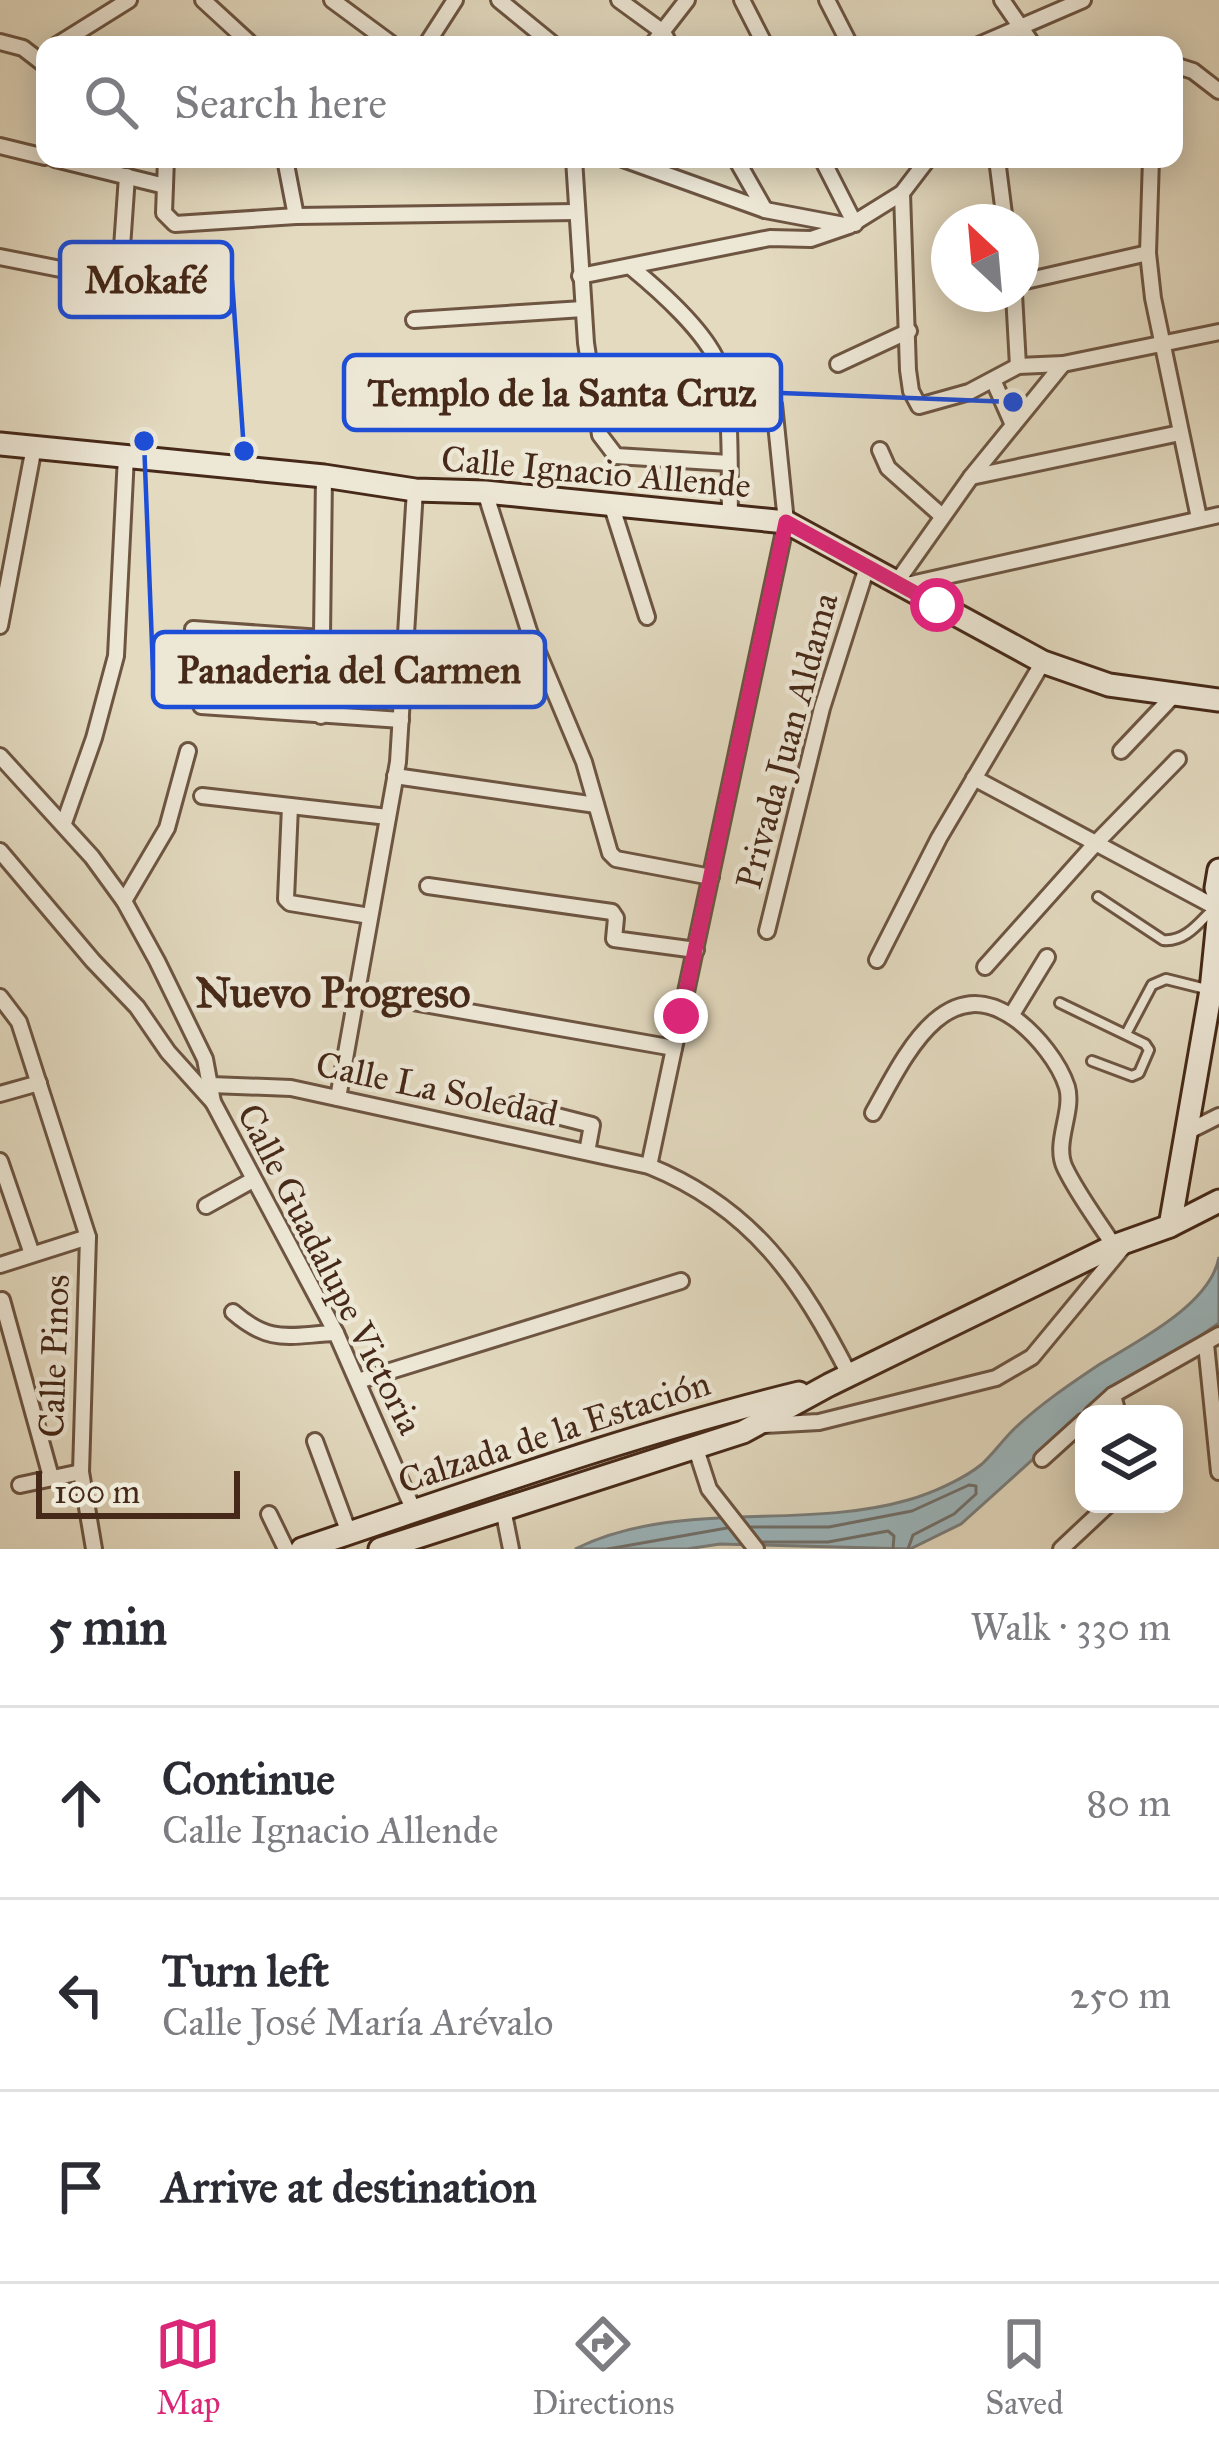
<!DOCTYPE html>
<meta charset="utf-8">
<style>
:root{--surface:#fff;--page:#f7f7f7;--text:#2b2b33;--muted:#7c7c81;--line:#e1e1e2;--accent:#db2777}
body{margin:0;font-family:"IM FELL Great Primer",serif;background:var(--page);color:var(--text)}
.controls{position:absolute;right:36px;bottom:36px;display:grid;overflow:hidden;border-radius:24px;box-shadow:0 6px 30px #0003}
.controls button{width:108px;height:108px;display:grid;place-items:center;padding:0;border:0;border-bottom:3px solid var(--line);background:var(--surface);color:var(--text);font:60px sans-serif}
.compass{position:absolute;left:931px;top:204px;width:108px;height:108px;border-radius:50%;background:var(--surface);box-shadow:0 6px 30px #0003;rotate:334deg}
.scale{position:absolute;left:36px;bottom:30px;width:204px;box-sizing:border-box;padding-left:12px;border:6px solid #462918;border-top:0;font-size:33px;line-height:42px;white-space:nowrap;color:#462918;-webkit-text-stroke:9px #ede7d6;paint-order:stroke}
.stop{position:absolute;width:36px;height:36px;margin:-27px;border:9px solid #db2777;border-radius:50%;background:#fff}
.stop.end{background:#db2777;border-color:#fff;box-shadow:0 3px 12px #0008}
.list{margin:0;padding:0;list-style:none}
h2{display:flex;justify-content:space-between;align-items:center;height:156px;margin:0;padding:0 48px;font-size:51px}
h2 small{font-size:39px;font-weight:400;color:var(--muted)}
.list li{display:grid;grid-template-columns:78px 1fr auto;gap:36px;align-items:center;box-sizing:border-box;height:192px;padding:0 48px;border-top:3px solid var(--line)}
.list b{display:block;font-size:45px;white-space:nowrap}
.list p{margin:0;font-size:39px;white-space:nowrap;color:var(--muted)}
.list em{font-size:39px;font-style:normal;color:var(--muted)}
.icon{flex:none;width:66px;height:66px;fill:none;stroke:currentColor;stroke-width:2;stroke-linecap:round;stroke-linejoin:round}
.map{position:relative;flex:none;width:1219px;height:1549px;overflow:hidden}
.search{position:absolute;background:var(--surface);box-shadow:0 6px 30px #0003;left:36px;right:36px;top:36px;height:132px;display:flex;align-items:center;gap:30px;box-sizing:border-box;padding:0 42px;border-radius:24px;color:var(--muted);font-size:45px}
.sheet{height:732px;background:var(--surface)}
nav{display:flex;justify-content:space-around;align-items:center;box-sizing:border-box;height:168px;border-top:3px solid var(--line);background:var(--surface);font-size:33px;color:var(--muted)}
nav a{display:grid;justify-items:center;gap:6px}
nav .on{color:var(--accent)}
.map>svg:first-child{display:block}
</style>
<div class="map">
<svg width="1219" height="1549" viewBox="0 0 1219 1549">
<rect width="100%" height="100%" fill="#e3dac0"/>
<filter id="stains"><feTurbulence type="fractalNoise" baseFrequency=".00167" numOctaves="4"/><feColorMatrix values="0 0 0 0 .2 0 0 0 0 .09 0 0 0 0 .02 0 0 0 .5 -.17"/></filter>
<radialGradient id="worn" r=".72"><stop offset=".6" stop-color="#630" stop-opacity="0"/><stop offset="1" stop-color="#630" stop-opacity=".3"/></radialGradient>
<path fill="#9cb7be" stroke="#7a7e7c" stroke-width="3" d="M1219 1257V1323L1176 1353 1111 1389 961 1524 910 1549 720 1544 687 1549H575C678 1498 801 1531 908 1500 930 1494 964 1479 982 1464 993 1454 1002 1441 1013 1430 1039 1405 1070 1384 1100 1364 1138 1341 1211 1304 1219 1257Z"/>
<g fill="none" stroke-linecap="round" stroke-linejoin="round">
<g stroke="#71706b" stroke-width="3">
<path d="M751 1527H829L912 1511 969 1485 976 1486V1494L954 1514 913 1535 908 1549"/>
<path d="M763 1542H828L888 1531 894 1536 893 1549"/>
<path d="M608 1549 727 1528"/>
</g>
<defs>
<g id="lane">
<path d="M1098 897 1163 940C1185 942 1198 924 1213 909"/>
<path d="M1060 1003 1145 1044 1149 1050 1139 1073 1132 1076 1092 1061"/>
<path d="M1126 1034 1152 985 1166 979 1206 989"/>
</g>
<g id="street">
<path d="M203 0 252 45"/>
<path d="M332 0 393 45"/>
<path d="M499 0 554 45"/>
<path d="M619 0 663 32 670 45"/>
<path d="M742 0 765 45"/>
<path d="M827 0 850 45"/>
<path d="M1002 0 1033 45"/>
<path d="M0 42 23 48 45 65"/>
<path d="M57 45 129 0"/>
<path d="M426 45 455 0"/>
<path d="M652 45 687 0"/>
<path d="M979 45 1083 0"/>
<path d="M1174 65 1193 71 1219 91"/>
<path d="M0 146 45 157"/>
<path d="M55 159 165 186"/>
<path d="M166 159 164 213 175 224 296 216 576 212"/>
<path d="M285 159 296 216"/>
<path d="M574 159 586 343 600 435 616 456 729 463"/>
<path d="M623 159 765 210 844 225"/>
<path d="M736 159 765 210"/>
<path d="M822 159 855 224"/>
<path d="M997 159 1005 222"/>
<path d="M1151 159 1148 253 1153 298 1199 518"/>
<path d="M902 193 908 370 911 391 919 406 969 392 1018 366 1063 364 1219 332"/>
<path d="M0 257 106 278 120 276 127 176"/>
<path d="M632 268C660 291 707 333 719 366 733 403 729 477 730 517"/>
<path d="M580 276 770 238 811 239 849 226 902 193 928 159"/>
<path d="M1021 282 1148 253"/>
<path d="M1014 294 1018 366"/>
<path d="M414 320 583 309"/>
<path d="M838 364 909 331"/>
<path d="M994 382 1013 425"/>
<path d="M428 397 597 400"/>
<path d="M880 450 888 468 942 516"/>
<path d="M971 477 1180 433"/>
<path d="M485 492 529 631 584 762 610 853 616 859 711 877"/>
<path d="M612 507 647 617"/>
<path d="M896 583 971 477 1063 364"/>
<path d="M902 586 1219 515"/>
<path d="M0 626 34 447"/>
<path d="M193 629 322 638"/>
<path d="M495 667 537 653"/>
<path d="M201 706 401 720"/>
<path d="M321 716 324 476"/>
<path d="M1121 751 1175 694"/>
<path d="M0 756 92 857 124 901 157 961 205 1059 213 1102 336 1333 414 1511"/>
<path d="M395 776 596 805"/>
<path d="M974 778 1219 909"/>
<path d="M202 796 388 817"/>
<path d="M290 806 286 899 290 903 370 916"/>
<path d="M64 823 94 738 116 656 126 456"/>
<path d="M0 851 93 961 137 1007 168 1052 213 1102"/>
<path d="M428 886 612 912 616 918 614 939 696 950"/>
<path d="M124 901 167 828 188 751"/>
<path d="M767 931 822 708 867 567"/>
<path d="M877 960 939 838 1043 662"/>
<path d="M985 967 1095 844 1178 759"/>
<path d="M356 992 674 1048"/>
<path d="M0 997 19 1022 88 1237 81 1472 94 1549"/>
<path d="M1011 1016 1047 957"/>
<path d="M211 1085 291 1088 649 1166C753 1208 801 1280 850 1376"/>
<path d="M0 1094 39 1083"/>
<path d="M338 1098 398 762 415 490"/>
<path d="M514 1105 592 1125 587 1152"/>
<path d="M873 1113C902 1062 944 965 1018 1021 1037 1036 1059 1062 1067 1087 1074 1112 1053 1143 1065 1168 1078 1195 1098 1221 1114 1246"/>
<path d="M1183 1134 1219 1116"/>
<path d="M0 1161 32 1254"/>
<path d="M649 1166 786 522 774 404"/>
<path d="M206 1206 253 1180"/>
<path d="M0 1265 88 1237"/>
<path d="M2 1300 51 1477"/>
<path d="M233 1312C271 1345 289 1335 336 1333"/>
<path d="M1206 1344 1219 1472"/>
<path d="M358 1381 681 1281"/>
<path d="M1113 1395 1118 1414"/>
<path d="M1092 1414 1113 1395 1219 1335"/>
<path d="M765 1425 819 1422 996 1378 1032 1357 1123 1247"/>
<path d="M315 1441 349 1533"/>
<path d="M696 1449 709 1489 756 1549"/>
<path d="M1042 1459 1084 1421"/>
<path d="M20 1485 81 1472"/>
<path d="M503 1509 511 1549"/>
<path d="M269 1514 286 1549"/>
<path d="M1061 1549 1109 1504"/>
</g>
<g id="secondary">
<path d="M0 444 324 476 415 490 485 492 786 522 1043 662 1109 685 1219 700"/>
<path d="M1219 870 1216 888 1219 897"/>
<path d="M1170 1226 1211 990 1219 910"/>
<path d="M302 1549C466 1494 631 1434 799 1393"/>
<path d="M380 1549 743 1432 829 1385 1114 1246 1170 1226 1219 1201"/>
</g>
</defs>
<use href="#lane" stroke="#6d5542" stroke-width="14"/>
<use href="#street" stroke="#6d5542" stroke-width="20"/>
<use href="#secondary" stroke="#462918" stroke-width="27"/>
<use href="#lane" stroke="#ede7d6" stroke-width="8"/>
<use href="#street" stroke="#ede7d6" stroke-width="14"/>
<use href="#secondary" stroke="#ede7d6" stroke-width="21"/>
</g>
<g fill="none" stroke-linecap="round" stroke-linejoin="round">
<path stroke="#db2777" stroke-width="15" d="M681 1016 786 522 937 605"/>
</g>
<g text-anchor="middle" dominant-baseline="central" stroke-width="9" stroke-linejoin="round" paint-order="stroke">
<g font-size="36" fill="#462918" stroke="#ede7d6">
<text transform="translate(596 472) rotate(5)">Calle Ignacio Allende</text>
<text transform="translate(787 741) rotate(-75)">Privada Juan Aldama</text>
<text transform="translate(437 1089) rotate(12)">Calle La Soledad</text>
<text transform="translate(330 1269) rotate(63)">Calle Guadalupe Victoria</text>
<text transform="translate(54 1356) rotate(-88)">Calle Pinos</text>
<text transform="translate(554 1432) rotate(-18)">Calzada de la Estación</text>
</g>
<g font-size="42" font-weight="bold" fill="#462918" stroke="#ede7d6">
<text x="333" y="993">Nuevo Progreso</text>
</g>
</g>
<path fill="none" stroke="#1d4ed8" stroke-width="4.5" d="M244 451L232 280M1013 402L781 393M144 441L153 670"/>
<g fill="#1d4ed8" stroke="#ede7d6" stroke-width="4.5">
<circle cx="244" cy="451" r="12"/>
<circle cx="1013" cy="402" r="12"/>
<circle cx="144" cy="441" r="12"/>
</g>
<g fill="#ede7d6" stroke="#1d4ed8" stroke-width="4.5">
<rect x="60" y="242" width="172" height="75" rx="12"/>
<rect x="344" y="355" width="437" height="75" rx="12"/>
<rect x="153" y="632" width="392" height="75" rx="12"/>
</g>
<g font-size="39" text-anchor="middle" font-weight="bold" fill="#462918">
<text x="146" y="293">Mokafé</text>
<text x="562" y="406">Templo de la Santa Cruz</text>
<text x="349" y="683">Panaderia del Carmen</text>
</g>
<rect width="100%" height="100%" filter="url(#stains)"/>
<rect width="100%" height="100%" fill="url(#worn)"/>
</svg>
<div class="controls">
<button><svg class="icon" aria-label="layers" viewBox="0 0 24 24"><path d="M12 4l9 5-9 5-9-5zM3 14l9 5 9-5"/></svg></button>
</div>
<svg class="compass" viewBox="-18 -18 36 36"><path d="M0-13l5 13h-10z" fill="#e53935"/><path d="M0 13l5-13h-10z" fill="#7c7c81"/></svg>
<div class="scale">100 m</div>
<div class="stop" style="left:937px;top:605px"></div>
<div class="stop end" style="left:681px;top:1016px"></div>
<div class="search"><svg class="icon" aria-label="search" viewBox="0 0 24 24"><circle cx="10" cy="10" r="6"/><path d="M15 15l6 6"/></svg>Search here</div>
</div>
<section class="sheet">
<h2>5 min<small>Walk · 330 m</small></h2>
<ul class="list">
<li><svg class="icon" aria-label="ahead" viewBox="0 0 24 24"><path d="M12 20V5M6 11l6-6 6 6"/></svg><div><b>Continue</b><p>Calle Ignacio Allende</p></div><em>80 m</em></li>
<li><svg class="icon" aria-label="left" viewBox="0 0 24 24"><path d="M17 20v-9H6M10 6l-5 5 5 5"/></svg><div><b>Turn left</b><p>Calle José María Arévalo</p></div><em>250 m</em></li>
<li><svg class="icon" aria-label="arrive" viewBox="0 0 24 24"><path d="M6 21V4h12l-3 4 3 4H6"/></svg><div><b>Arrive at destination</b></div></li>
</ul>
</section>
<nav>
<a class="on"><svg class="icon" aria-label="map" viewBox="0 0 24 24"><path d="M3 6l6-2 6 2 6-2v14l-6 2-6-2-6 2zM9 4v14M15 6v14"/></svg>Map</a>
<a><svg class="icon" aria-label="directions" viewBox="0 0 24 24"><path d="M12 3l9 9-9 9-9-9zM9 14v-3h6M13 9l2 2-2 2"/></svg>Directions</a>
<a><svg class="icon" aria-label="saved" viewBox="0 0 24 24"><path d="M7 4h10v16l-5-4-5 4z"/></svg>Saved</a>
</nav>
